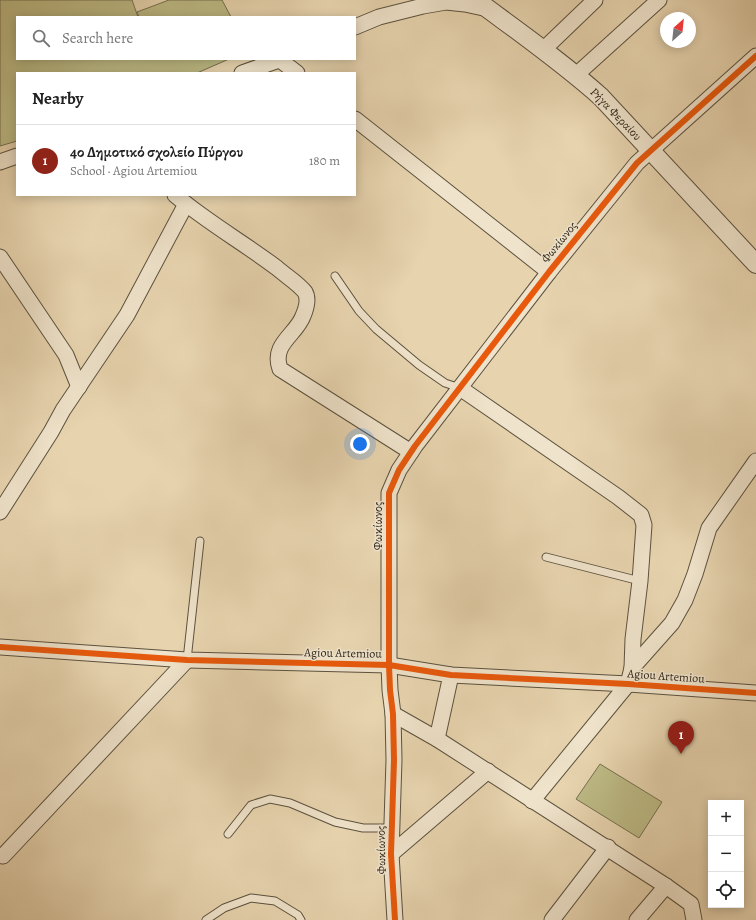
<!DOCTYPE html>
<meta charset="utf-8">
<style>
:root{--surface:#fff;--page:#f2f2f2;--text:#222;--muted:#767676;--line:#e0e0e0;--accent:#8f2418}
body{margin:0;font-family:Alegreya,serif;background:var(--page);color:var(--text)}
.controls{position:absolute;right:12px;bottom:12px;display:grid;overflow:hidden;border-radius:0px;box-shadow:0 2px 10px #0003}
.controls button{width:36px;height:36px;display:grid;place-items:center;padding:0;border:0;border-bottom:1px solid var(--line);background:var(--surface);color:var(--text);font:20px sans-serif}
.compass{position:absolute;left:660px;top:12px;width:36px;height:36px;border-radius:50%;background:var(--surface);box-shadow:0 2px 10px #0003;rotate:27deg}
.you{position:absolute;left:360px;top:444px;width:14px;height:14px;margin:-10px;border:3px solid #fff;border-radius:50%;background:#1a73e8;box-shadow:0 0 0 6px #1a73e833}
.badge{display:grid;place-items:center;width:26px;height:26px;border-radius:50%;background:var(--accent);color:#fff;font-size:13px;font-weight:700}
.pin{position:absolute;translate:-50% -33px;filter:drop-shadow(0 1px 2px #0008)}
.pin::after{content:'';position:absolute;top:21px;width:14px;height:12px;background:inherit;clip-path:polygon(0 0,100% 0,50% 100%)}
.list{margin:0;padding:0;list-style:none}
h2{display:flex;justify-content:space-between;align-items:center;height:52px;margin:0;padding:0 16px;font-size:17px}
h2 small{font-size:13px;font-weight:400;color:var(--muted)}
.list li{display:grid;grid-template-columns:26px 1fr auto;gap:12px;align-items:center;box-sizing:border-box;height:72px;padding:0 16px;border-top:1px solid var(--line)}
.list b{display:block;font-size:15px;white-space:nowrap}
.list p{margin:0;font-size:13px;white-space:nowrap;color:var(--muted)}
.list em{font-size:13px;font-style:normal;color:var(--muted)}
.icon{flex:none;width:22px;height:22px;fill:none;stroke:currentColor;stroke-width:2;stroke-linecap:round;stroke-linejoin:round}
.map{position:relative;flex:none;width:756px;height:920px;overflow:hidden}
.search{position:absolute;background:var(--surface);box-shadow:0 2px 10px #0003;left:16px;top:16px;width:340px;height:44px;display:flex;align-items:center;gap:10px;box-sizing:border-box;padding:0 14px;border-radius:0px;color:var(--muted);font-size:15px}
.panel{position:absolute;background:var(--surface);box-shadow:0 2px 10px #0003;left:16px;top:72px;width:340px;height:124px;border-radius:0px}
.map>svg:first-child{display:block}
</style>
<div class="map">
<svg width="756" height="920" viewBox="0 0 756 920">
<rect width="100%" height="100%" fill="#e7d4af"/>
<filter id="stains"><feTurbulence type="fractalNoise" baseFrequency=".005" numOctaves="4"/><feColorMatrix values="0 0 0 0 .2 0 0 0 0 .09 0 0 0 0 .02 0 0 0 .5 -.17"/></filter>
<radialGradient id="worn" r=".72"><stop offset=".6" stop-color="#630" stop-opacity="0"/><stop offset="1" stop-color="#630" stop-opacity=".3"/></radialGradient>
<g fill="#bdbb86" stroke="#767050">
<path d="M0 0H132L138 17H17V59H229L197 73H17V141L0 146Z"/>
<path d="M169 0H222L231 17H139L137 12Z"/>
<path d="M600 764 662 802 639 838 576 799Z"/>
</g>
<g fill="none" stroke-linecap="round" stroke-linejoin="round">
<defs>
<g id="service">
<path d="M335 276 359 311 376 329 419 365 445 383 460 388"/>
<path d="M546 557 640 581"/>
<path d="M187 660 200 541"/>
<path d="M228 834 251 805 270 799 290 803 335 822 363 828H391"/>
<path d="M206 920 224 908 251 898 275 901 298 915 301 920"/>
</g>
<g id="minor">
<path d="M355 27 379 17 423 6 446 2 465 4 488 9"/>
<path d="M544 49 595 0"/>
<path d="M280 60 297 73"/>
<path d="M242 73 282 59"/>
<path d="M576 75 659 0"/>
<path d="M355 119 549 272"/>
<path d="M0 162 17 156"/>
<path d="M175 195C207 222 244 243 277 268 286 276 298 283 305 292 309 299 306 309 303 316 296 335 271 344 280 369L411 452"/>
<path d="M0 257 66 355 79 387"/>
<path d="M460 388 618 497 641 515 644 525 640 581 633 639 632 668"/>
<path d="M0 512 51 432 63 410 127 315 186 204"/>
<path d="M0 647 187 660 389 665 451 675 628 684 756 693"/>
<path d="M393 714 437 739 666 886 691 904 694 920"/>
<path d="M437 739 451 675"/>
<path d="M532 801 628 684 632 668 672 623 685 600 695 574 709 528 756 461"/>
<path d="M391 854 488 771"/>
<path d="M3 856 187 660"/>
<path d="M395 920 391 854 394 760 393 714 390 690 389 665V493L399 470 415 446 549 272 637 163 756 56"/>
<path d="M552 920 608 847"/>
<path d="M637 920 666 886"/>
</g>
<path id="tertiary" d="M476 0C519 32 562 62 601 97L756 264"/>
</defs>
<use href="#service" stroke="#5c513e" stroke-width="9"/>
<use href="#minor" stroke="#5c513e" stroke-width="17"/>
<use href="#tertiary" stroke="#5c513e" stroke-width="20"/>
<use href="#service" stroke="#efe3cb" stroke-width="7"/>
<use href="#minor" stroke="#efe3cb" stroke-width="15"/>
<use href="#tertiary" stroke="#efe3cb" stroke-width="18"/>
<defs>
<g id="cycleway">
<path d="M0 647 187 660 389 665 451 675 628 684 756 693"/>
<path d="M395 920 391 854 394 760 393 714 390 690 389 665V493L399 470 415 446 549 272 637 163 756 56"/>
</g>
</defs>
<use href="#cycleway" stroke="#efe3cb" stroke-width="8"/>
<use href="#cycleway" stroke="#e8590c" stroke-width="6"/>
</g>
<g text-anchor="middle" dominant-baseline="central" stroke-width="3" stroke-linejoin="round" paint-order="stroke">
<g font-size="12" fill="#2e2519" stroke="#efe3cb">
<text transform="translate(616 114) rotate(46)">Ρήγα Φεραίου</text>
<text transform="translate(559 242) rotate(-51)">Φωκίωνος</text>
<text transform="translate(378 526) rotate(-90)">Φωκίωνος</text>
<text transform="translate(343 653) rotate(1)">Agiou Artemiou</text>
<text transform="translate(666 676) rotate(4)">Agiou Artemiou</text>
<text transform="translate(381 850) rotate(-91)">Φωκίωνος</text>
</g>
</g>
<rect width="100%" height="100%" filter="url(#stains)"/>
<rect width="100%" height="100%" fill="url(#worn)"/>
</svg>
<div class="controls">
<button>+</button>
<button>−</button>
<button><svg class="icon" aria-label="locate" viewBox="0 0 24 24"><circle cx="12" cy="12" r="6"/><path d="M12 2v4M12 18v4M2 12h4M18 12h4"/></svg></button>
</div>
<svg class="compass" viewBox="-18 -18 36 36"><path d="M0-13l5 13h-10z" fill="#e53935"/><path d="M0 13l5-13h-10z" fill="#767676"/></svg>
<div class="you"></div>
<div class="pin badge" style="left:681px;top:754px">1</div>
<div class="search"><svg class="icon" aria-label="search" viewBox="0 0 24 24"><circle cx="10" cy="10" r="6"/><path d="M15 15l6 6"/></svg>Search here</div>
<section class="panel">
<h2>Nearby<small></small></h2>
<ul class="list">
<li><span class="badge">1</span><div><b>4ο Δημοτικό σχολείο Πύργου</b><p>School · Agiou Artemiou</p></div><em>180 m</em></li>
</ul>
</section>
</div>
